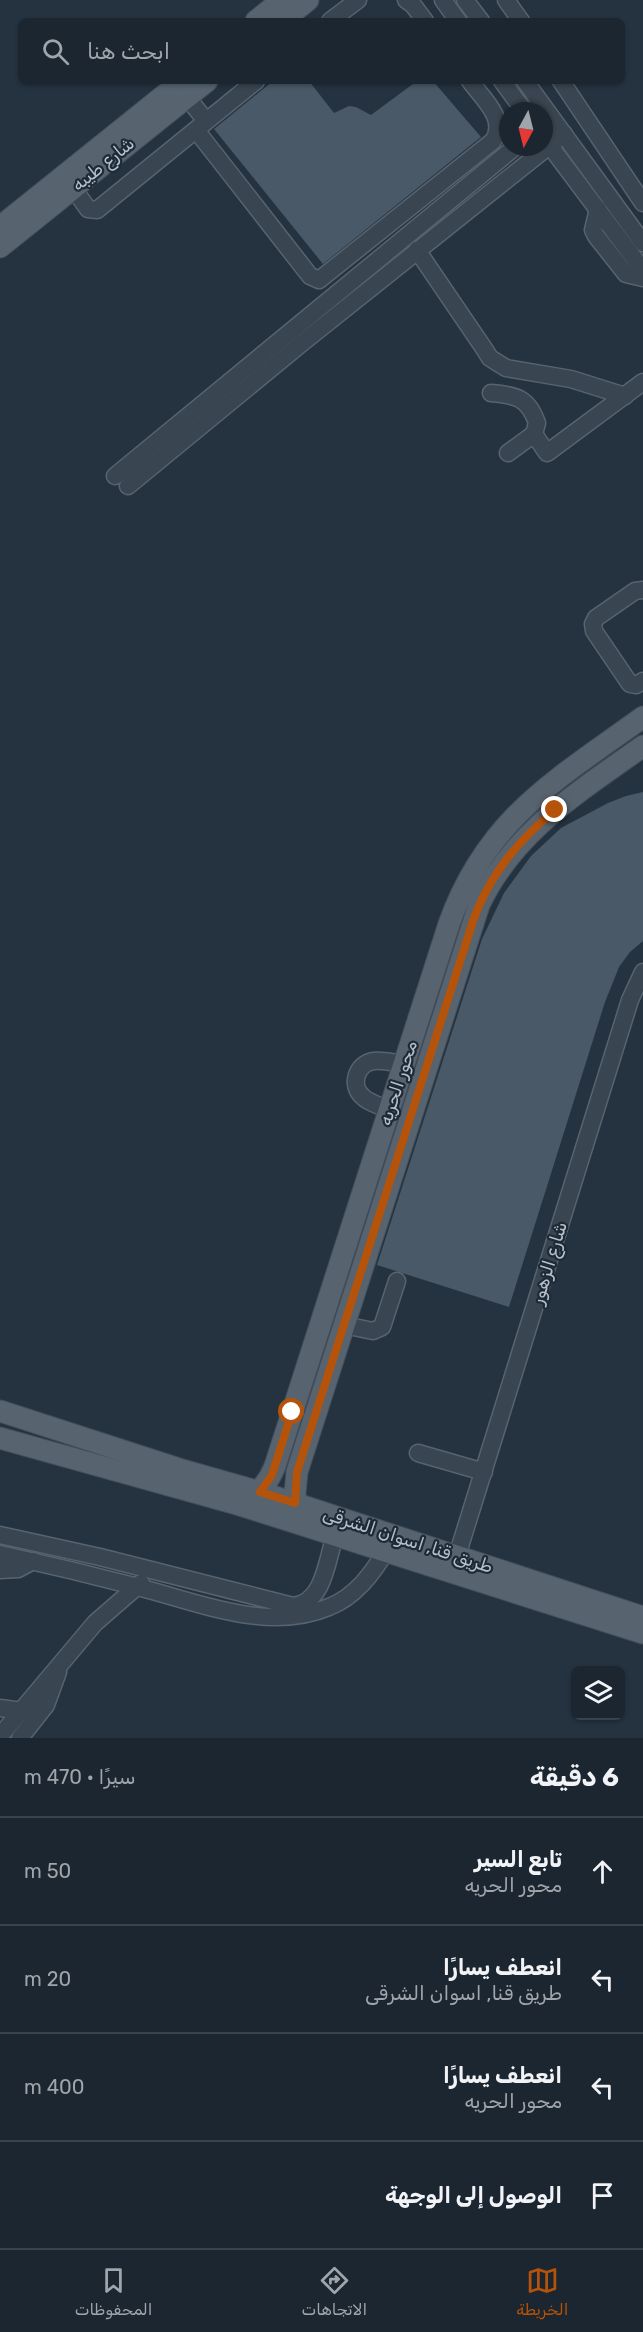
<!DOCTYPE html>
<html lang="ar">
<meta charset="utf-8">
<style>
:root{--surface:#1c2631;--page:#29323d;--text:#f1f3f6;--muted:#a0a5ab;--line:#3a434d;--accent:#b45309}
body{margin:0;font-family:Rubik,"Noto Naskh Arabic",sans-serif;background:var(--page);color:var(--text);direction:rtl}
.controls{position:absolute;right:18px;bottom:18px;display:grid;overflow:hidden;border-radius:9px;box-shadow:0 2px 4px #0004}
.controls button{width:54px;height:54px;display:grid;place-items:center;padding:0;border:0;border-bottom:2px solid var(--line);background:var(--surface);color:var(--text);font:30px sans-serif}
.compass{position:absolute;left:499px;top:102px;width:54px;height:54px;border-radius:50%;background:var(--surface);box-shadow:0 2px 4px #0004;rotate:187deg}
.stop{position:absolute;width:18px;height:18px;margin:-14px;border:4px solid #b45309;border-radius:50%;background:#fff}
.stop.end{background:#b45309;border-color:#fff;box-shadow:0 2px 6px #0008}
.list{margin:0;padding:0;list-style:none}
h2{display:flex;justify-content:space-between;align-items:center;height:78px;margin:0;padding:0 24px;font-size:26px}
h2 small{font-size:20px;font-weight:400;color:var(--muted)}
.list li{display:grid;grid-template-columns:39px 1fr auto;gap:18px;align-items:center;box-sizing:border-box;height:108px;padding:0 24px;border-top:2px solid var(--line)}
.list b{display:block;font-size:22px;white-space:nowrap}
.list p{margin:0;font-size:20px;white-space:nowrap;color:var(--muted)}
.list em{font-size:20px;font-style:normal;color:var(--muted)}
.icon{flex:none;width:33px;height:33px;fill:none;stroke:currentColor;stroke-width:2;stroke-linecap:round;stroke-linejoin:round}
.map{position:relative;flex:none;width:643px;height:1738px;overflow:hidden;direction:ltr}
.search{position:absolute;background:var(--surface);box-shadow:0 2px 4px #0004;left:18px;right:18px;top:18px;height:66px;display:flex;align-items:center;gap:15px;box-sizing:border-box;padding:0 21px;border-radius:9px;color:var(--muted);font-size:22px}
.sheet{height:510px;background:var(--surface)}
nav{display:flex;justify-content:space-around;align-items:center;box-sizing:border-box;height:84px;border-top:2px solid var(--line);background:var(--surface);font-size:16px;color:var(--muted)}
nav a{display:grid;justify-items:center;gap:3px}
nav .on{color:var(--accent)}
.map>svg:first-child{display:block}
</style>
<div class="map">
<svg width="643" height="1738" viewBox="0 0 643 1738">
<rect width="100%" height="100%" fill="#253341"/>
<g fill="#495967">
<path d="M273 81H309L334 113 349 106 356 107 371 115 417 81H433L481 137 323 264 214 129Z"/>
<path d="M643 792V941L630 952 619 967 605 1002 509 1307 377 1265 482 939 504 893 531 856 561 828 608 803 626 796Z"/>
</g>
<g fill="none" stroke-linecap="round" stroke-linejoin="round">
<defs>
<g id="minor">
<path d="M406 0 413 5 425 21"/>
<path d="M443 0 458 21"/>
<path d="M465 0 481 21"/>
<path d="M506 0 521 21"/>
<path d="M330 21 358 0"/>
<path d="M502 81 524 111"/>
<path d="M525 81 643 243"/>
<path d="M561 81 643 203"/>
<path d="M187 97 206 121"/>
<path d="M196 130 310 276 319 280 493 141C508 119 482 98 470 81"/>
<path d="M544 138 643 270"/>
<path d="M73 188 88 209 97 210 256 81"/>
<path d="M598 209 593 230 596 236 626 274 643 278"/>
<path d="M417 250 485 350 490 358 506 368 571 379 625 396"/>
<path d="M491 393C515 395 528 397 537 423L534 434 508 453"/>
<path d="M534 434 547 453 643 382"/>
<path d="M115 476 515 147"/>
<path d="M128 486 302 343 564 134"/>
<path d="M643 590 635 591 596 618 593 624 594 631 630 684 636 685 643 681"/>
<path d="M389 1110C381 1106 369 1103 363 1097 349 1085 357 1063 374 1061 384 1060 394 1063 403 1064"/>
<path d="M344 1325 373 1331 382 1327 397 1281"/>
<path d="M418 1453 484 1472"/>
<path d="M0 1535 100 1557 293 1606C324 1603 327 1560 335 1535"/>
<path d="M0 1554C46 1564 92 1575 138 1587 197 1602 268 1633 329 1607 355 1597 372 1574 386 1551"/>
<path d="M457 1556 630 1000 643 972"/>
<path d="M0 1570 18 1569 33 1561"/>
<path d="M0 1708 22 1711"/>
<path d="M0 1736 95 1623 141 1583"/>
<path d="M20 1738 46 1705 58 1672"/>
</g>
<g id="major">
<path d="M256 21 282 0"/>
<path d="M282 21 308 0"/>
<path d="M0 227 182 81"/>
<path d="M0 247 207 81"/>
<path d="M0 1411 179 1469 260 1492 643 1617"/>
<path d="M0 1438 240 1505 643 1633"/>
<path d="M240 1505C257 1496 268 1484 275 1466L449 924C487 818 556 780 643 717"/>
<path d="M298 1523 295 1493 297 1472 479 905C513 832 580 791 643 746"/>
</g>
</defs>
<use href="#minor" stroke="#57636e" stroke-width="19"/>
<use href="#major" stroke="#434e5a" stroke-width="23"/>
<use href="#minor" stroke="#394550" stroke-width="16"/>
<use href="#major" stroke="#576470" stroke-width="21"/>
</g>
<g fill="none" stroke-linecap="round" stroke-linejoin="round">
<path stroke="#b45309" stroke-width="8" d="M292 1412 272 1475 260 1492 295 1503 297 1472 474 918C491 873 518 841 555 810"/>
</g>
<g text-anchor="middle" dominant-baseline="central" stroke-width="4.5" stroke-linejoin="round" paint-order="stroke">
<g font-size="18" fill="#b6c0cb" stroke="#1e2a36">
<text transform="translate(103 164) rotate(-39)">شارع طيبه</text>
<text transform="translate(398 1083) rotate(-72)">محور الحريه</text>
<text transform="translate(549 1263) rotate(-73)">شارع الزهور</text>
<text transform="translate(408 1540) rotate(18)">طريق قنا, اسوان الشرقى</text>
</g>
</g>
</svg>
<div class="controls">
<button><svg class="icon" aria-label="layers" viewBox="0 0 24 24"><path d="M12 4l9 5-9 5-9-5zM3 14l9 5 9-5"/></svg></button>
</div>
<svg class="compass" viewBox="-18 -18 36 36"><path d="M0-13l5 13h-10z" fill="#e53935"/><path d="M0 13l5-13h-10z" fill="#a0a5ab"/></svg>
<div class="stop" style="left:292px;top:1412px"></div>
<div class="stop end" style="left:555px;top:810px"></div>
<div class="search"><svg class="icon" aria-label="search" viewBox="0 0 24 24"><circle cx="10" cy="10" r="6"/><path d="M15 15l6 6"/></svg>ابحث هنا</div>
</div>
<section class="sheet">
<h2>6 دقيقة<small>سيرًا · 470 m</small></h2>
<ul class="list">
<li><svg class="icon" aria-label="ahead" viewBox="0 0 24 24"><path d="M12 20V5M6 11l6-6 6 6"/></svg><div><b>تابع السير</b><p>محور الحريه</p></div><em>50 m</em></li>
<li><svg class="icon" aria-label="left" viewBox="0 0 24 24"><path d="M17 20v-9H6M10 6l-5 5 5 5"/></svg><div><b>انعطف يسارًا</b><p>طريق قنا, اسوان الشرقى</p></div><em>20 m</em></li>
<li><svg class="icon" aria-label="left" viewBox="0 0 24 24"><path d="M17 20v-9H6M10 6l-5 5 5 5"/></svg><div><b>انعطف يسارًا</b><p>محور الحريه</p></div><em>400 m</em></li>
<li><svg class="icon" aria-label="arrive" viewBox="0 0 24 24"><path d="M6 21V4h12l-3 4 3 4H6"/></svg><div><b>الوصول إلى الوجهة</b></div></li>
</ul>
</section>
<nav>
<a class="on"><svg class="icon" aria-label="map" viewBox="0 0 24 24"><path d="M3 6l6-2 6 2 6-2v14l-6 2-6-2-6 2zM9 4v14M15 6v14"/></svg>الخريطة</a>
<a><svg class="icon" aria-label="directions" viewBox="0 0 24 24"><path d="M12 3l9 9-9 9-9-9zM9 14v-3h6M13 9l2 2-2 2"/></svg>الاتجاهات</a>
<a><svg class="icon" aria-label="saved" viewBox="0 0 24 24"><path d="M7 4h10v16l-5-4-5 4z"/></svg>المحفوظات</a>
</nav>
